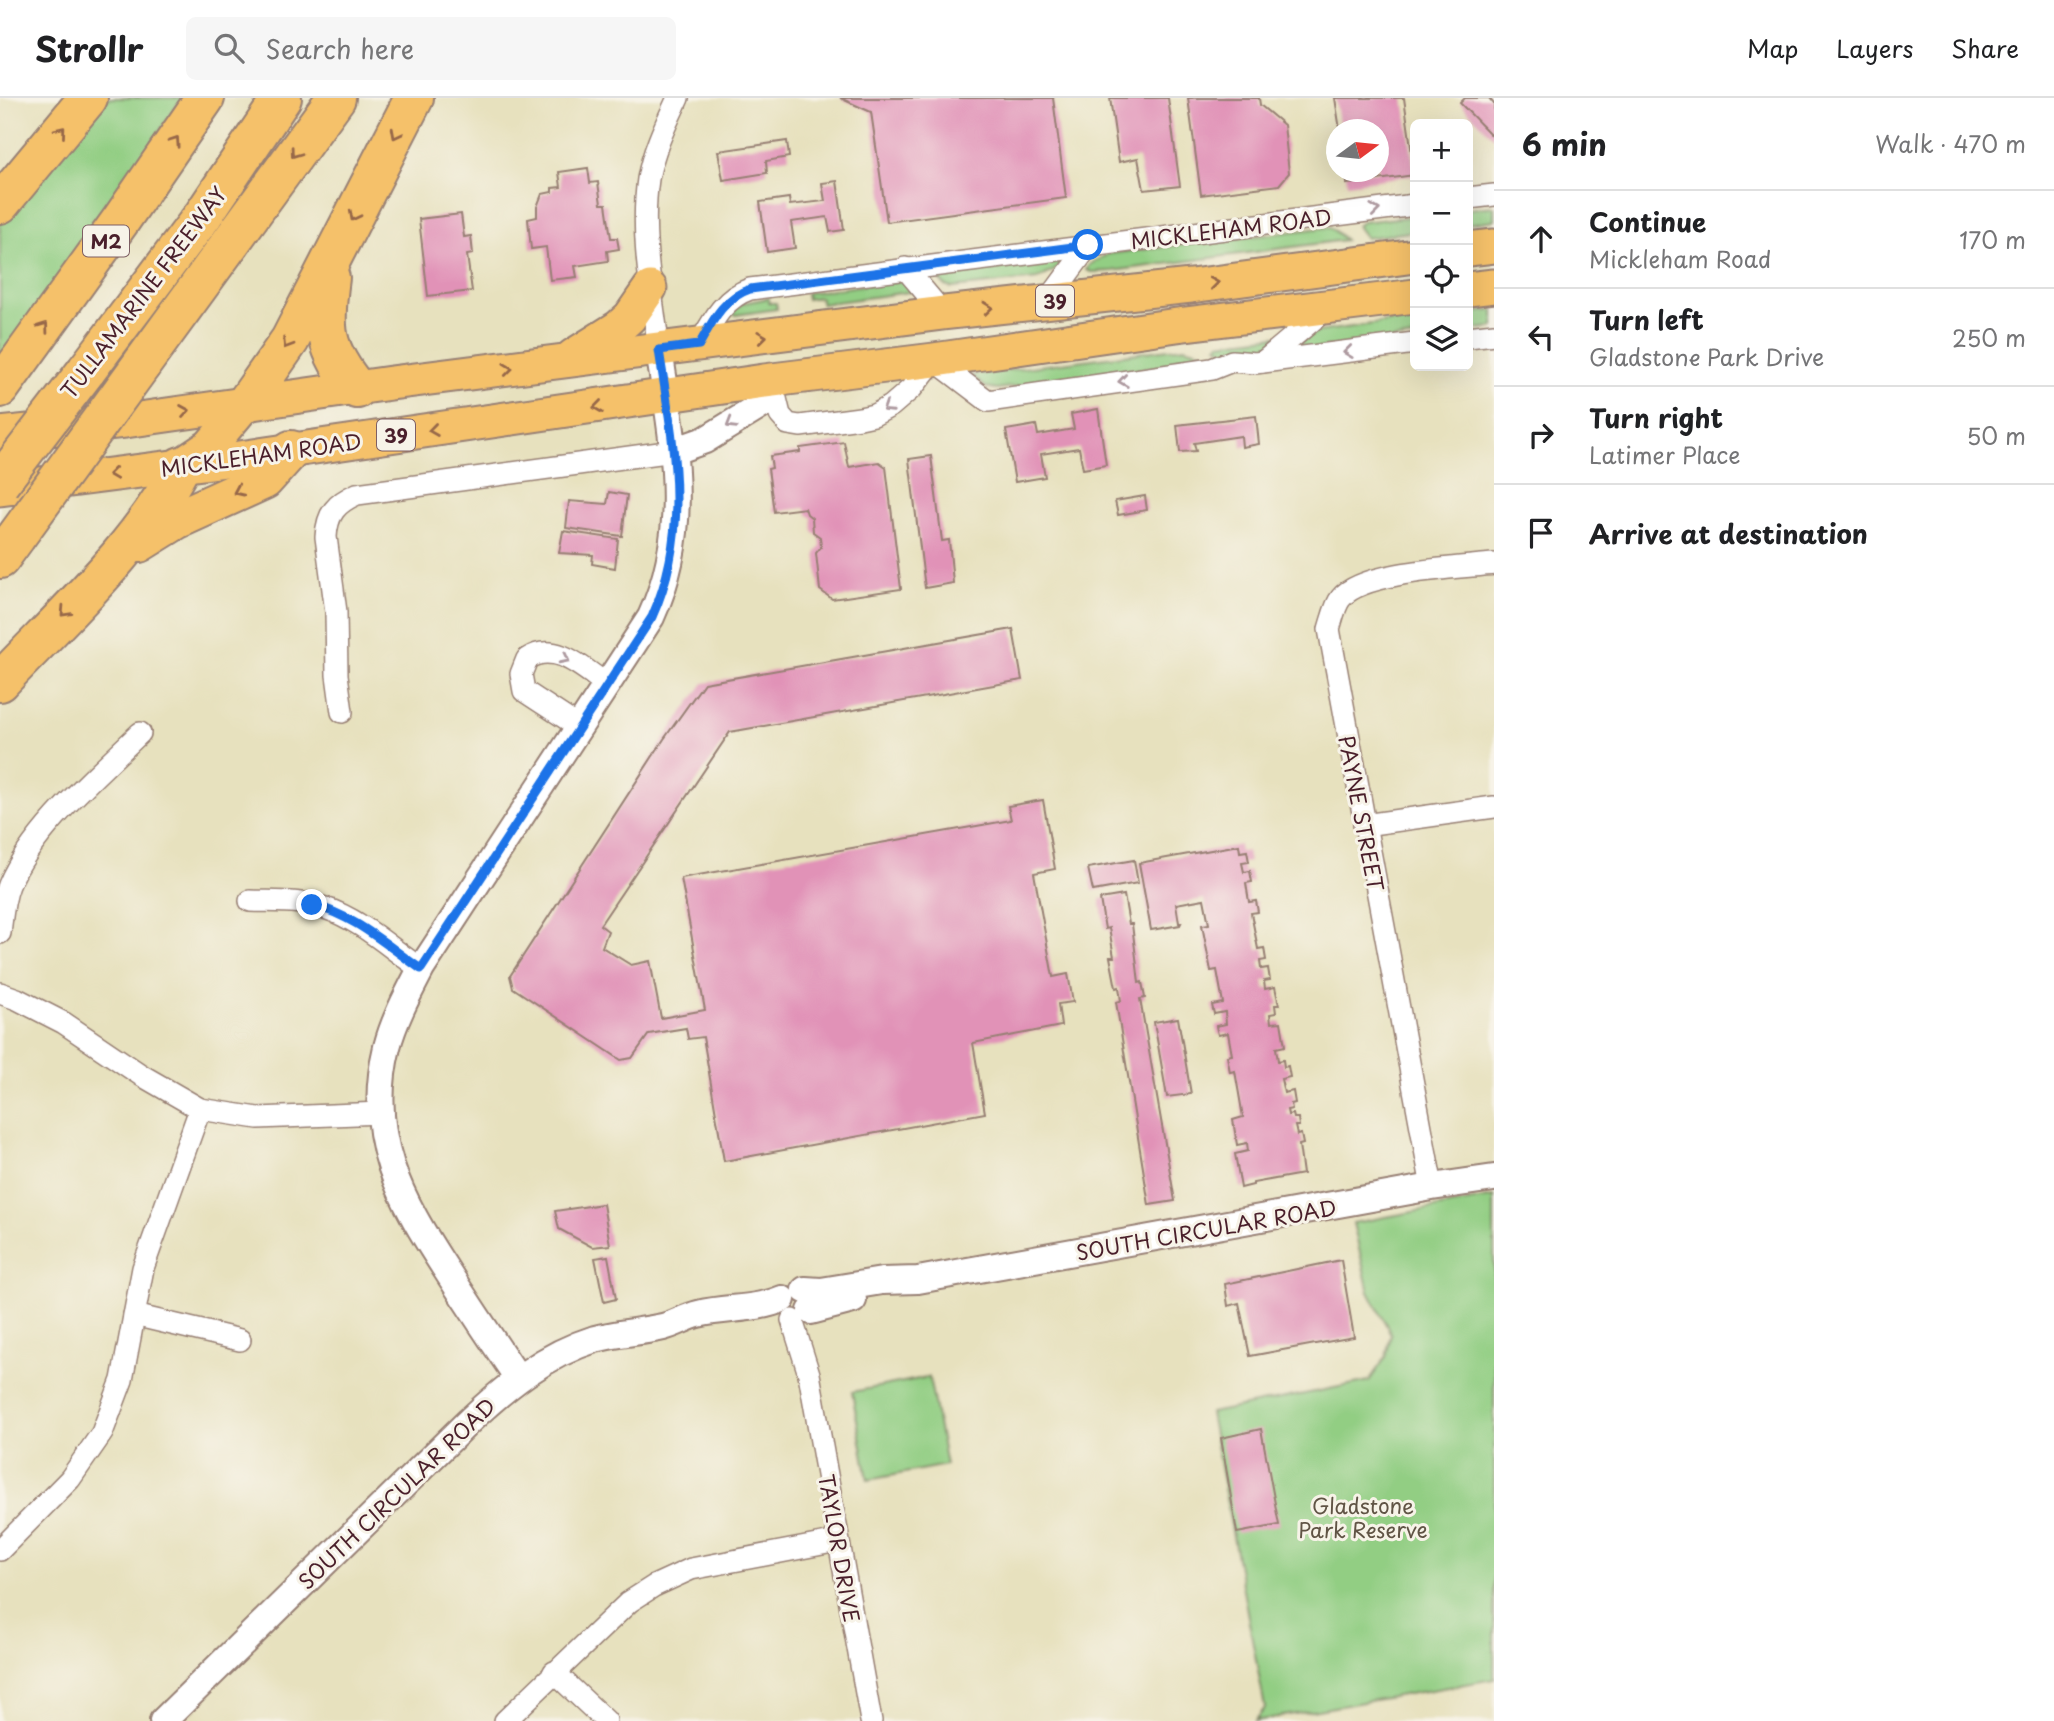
<!DOCTYPE html>
<meta charset="utf-8">
<style>
:root{--surface:#fff;--page:#f6f6f6;--text:#202124;--muted:#757577;--line:#e0e0e0}
body{margin:0;font-family:"Playpen Sans",sans-serif;background:var(--page);color:var(--text)}
.controls{position:absolute;right:21px;top:21px;display:grid;overflow:hidden;border-radius:10px;box-shadow:0 7px 28px #0002}
.controls button{width:63px;height:63px;display:grid;place-items:center;padding:0;border:0;border-bottom:2px solid var(--line);background:var(--surface);color:var(--text);font:35px sans-serif}
.compass{position:absolute;left:1326px;top:21px;width:63px;height:63px;border-radius:50%;background:var(--surface);box-shadow:0 7px 28px #0002;rotate:75deg}
.stop{position:absolute;width:21px;height:21px;margin:-16px;border:5px solid #1a73e8;border-radius:50%;background:#fff}
.stop.end{background:#1a73e8;border-color:#fff;box-shadow:0 2px 7px #0008}
.list{margin:0;padding:0;list-style:none}
h2{display:flex;justify-content:space-between;align-items:center;height:91px;margin:0;padding:0 28px;font-size:30px}
h2 small{font-size:23px;font-weight:400;color:var(--muted)}
.list li{display:grid;grid-template-columns:46px 1fr auto;gap:21px;align-items:center;box-sizing:border-box;height:98px;padding:0 28px;border-top:2px solid var(--line)}
.list b{display:block;font-size:26px;white-space:nowrap}
.list p{margin:0;font-size:23px;white-space:nowrap;color:var(--muted)}
.list em{font-size:23px;font-style:normal;color:var(--muted)}
.icon{flex:none;width:38px;height:38px;fill:none;stroke:currentColor;stroke-width:2;stroke-linecap:round;stroke-linejoin:round}
.map{position:relative;flex:none;width:1494px;height:1623px;overflow:hidden}
header{display:flex;align-items:center;gap:42px;box-sizing:border-box;height:98px;padding:0 35px;background:var(--surface);border-bottom:2px solid var(--line)}
header strong{font-size:33px}
nav{display:flex;gap:38px;margin-inline-start:auto;font-size:24px}
.search{width:490px;height:63px;background:var(--page);display:flex;align-items:center;gap:18px;box-sizing:border-box;padding:0 24px;border-radius:10px;color:var(--muted);font-size:26px}
main{display:flex}
aside{flex:1;background:var(--surface)}
.map>svg:first-child{display:block}
</style>
<header>
<strong>Strollr</strong>
<div class="search"><svg class="icon" aria-label="search" viewBox="0 0 24 24"><circle cx="10" cy="10" r="6"/><path d="M15 15l6 6"/></svg>Search here</div>
<nav><a>Map</a><a>Layers</a><a>Share</a></nav>
</header>
<main>
<div class="map">
<svg width="1494" height="1623" viewBox="0 0 1494 1623">
<rect width="100%" height="100%" fill="#f7f3e8"/>
<filter id="ink" filterUnits="userSpaceOnUse"><feTurbulence type="fractalNoise" baseFrequency=".0143" numOctaves="2"/><feDisplacementMap in="SourceGraphic" scale="14" xChannelSelector="R" yChannelSelector="G"/><feConvolveMatrix kernelMatrix="1 2 1 2 8 2 1 2 1" color-interpolation-filters="sRGB"/></filter>
<filter id="wash" filterUnits="userSpaceOnUse"><feTurbulence type="fractalNoise" baseFrequency=".00686" numOctaves="4" result="noise"/><feDisplacementMap in="SourceGraphic" scale="28" xChannelSelector="R" yChannelSelector="G"/><feGaussianBlur stdDeviation="1.57" result="paint"/><feColorMatrix in="noise" values="0 0 0 0 0 0 0 0 0 0 0 0 0 0 0 0 0 1.4 0 .05"/><feComposite in="paint" operator="in"/></filter>
<g filter="url(#wash)">
<rect width="100%" height="100%" fill="#e7e1be"/>
<g fill="#92ce83" stroke="#6e7657" stroke-width="2">
<path d="M105 0H182L0 269V125Z"/>
<path d="M1494 108V122L1468 126V111Z"/>
<path d="M1415 118V128L1409 134 1366 140 1357 128 1362 124Z"/>
<path d="M1330 129 1345 142 1112 173 1091 174 1086 172 1089 167 1108 156Z"/>
<path d="M1056 162 1060 165 1055 172 1038 181 952 190 945 188 938 180 940 178Z"/>
<path d="M896 183H905L916 193 822 206 820 199 807 201 806 195Z"/>
<path d="M769 200V205H776L777 211 736 217 730 214 743 205Z"/>
<path d="M1494 212V229L1468 232V215Z"/>
<path d="M1415 220V239L1291 254 1308 238 1317 234Z"/>
<path d="M1276 238 1280 239 1255 257 1228 254 1217 248 1219 245Z"/>
<path d="M1184 249 1207 255 1212 261 997 291 985 289 971 277Z"/>
<path d="M1494 1099V1581L1255 1623 1265 1610 1210 1315 1369 1283 1386 1259 1391 1236 1369 1194 1353 1125Z"/>
<path d="M929 1279 946 1367 868 1382 852 1294Z"/>
</g>
<g id="blocks">
<g fill="#e192b7">
<path d="M840 0H1053L1066 100 887 124 871 14Z"/>
<path d="M1110 0H1168L1180 88 1144 92 1138 60 1119 64Z"/>
<path d="M1188 0H1259L1260 7 1284 27 1289 75 1279 87 1201 97Z"/>
<path d="M1335 0H1404L1415 77 1347 86 1346 74H1378V32H1340Z"/>
<path d="M1465 0H1489L1494 6V40L1460 5Z"/>
<path d="M787 43 789 59 766 63 767 75 723 82 718 53Z"/>
<path d="M588 70 590 85 598 84 601 106H606L611 140H617L619 151 607 153 608 163 575 168 577 179 550 182 546 149 531 151 528 121 537 119V109L542 96 552 94V90L561 89 559 74Z"/>
<path d="M837 83 844 132 830 134 827 119 791 124 795 150 767 154 760 104 789 100 790 107 825 103 822 85Z"/>
<path d="M461 116 464 139 471 138 473 156 467 157 472 193 428 198 419 121Z"/>
<path d="M1098 311 1106 367 1083 371 1079 350 1041 356 1045 379 1015 384 1006 332 1036 327 1038 337 1074 331 1071 316Z"/>
<path d="M1256 318 1259 346 1242 349 1241 338 1194 345 1196 353 1180 354 1177 327Z"/>
<path d="M844 344 849 369 879 364 886 369 901 491 832 501 820 492 816 455 821 449 820 439 813 434 812 420 807 416 805 410 774 414 768 371 772 370 770 358 800 354V350Z"/>
<path d="M931 358 942 443 949 442 953 485 925 490 909 361Z"/>
<path d="M609 394 627 397 622 438 566 430 569 403 607 406Z"/>
<path d="M1145 398 1147 412 1118 417 1115 403Z"/>
<path d="M563 433 618 441 615 470 592 466 593 457 559 455Z"/>
<path d="M1013 531 1022 582 730 634 600 827 608 833 602 849 631 867 650 863 661 920 705 912 681 780 1011 722 1008 708 1043 702 1055 771 1034 775 1053 879 1068 876 1073 904 1058 906 1061 928 973 945 985 1015 724 1063 703 939 688 941 686 930 649 936 632 960 621 962 513 890 510 878 664 641 704 585Z"/>
<path d="M1239 747 1240 754 1247 753 1249 764 1242 765 1244 774 1250 773 1252 784 1246 785 1249 804 1256 803 1258 814 1251 815 1258 851 1264 850 1266 862 1260 863 1261 871 1268 870 1270 882 1264 883 1265 891 1275 889 1279 907H1275L1276 915 1270 916 1271 925 1281 924 1285 948 1276 950 1278 963 1283 962 1284 969 1288 968 1290 979 1281 981 1284 995 1293 993 1295 1005 1291 1006 1292 1011 1287 1012 1288 1017 1293 1016 1294 1020H1298L1299 1028H1295L1297 1037 1301 1036 1303 1046 1299 1047 1303 1076 1253 1085V1087L1241 1090 1235 1056 1248 1053 1247 1045 1237 1047 1233 1022 1243 1019 1235 973 1230 974 1227 958 1232 957 1228 935 1218 937 1216 928 1226 926 1225 914 1214 916 1212 907 1223 905 1217 872 1211 873 1202 827 1209 826 1204 801 1176 806 1179 825H1181L1180 827 1151 832 1139 765Z"/>
<path d="M1134 762 1138 785 1093 793 1088 770Z"/>
<path d="M1124 797 1129 826H1132L1139 885 1142 884 1145 900 1140 901 1175 1103 1149 1107 1116 904 1121 903 1119 889 1116 890 1110 859H1114L1109 830 1105 831 1100 801Z"/>
<path d="M1178 920 1191 996 1167 999 1154 924Z"/>
<path d="M603 1106 610 1147 592 1149 559 1131 555 1113Z"/>
<path d="M608 1158 616 1201 604 1204 595 1160Z"/>
<path d="M1341 1162 1354 1239 1250 1258 1239 1205 1228 1208 1225 1186Z"/>
<path d="M1261 1331 1279 1427 1237 1435 1221 1340Z"/>
</g>
</g>
</g>
<g filter="url(#ink)">
<use href="#blocks" fill-opacity="0" stroke="#988074" stroke-width="2"/>
<g fill="none" stroke-linecap="round" stroke-linejoin="round">
<defs>
<g id="minor">
<path d="M1468 100 1494 97"/>
<path d="M905 170 943 215"/>
<path d="M1047 204 1089 147"/>
<path d="M1468 239 1494 236"/>
<path d="M699 247C712 224 723 200 750 191L1415 107"/>
<path d="M659 252C652 196 640 137 648 81 653 52 666 26 678 0"/>
<path d="M1263 264 1326 211"/>
<path d="M772 284 780 317 788 326 800 328 860 320 874 317 891 308 912 290 934 262 988 303 1212 271 1232 263 1255 265 1415 245"/>
<path d="M342 614 337 577 336 514 326 439C327 416 336 405 357 396L674 353"/>
<path d="M579 629 524 593 521 576 527 561C555 542 584 571 607 587"/>
<path d="M1364 727 1494 709"/>
<path d="M250 803C275 804 301 802 325 810 361 822 390 850 421 871"/>
<path d="M0 835C2 819 3 802 9 787 32 732 98 676 140 635"/>
<path d="M0 895 17 901 64 925 141 977 200 1011 258 1020 381 1015"/>
<path d="M1432 1089 1329 531C1332 522 1335 507 1341 500 1363 473 1458 470 1494 466"/>
<path d="M134 1217 240 1242"/>
<path d="M792 1222 809 1276 871 1623"/>
<path d="M0 1452 70 1381 102 1335 122 1282 143 1170 200 1011"/>
<path d="M554 1574 606 1623"/>
<path d="M505 1623 629 1504 654 1488 691 1471 838 1443"/>
</g>
<g id="tertiary">
<path d="M674 353 705 342 767 304 771 282"/>
<path d="M805 1192 821 1193 882 1183 918 1182 1432 1089 1494 1080"/>
<path d="M811 1213 853 1202"/>
<path d="M518 1280C494 1245 470 1209 447 1173 400 1101 365 1039 387 949 394 922 408 896 421 871L651 519C692 430 673 345 659 252"/>
<path d="M163 1623 467 1325C505 1289 544 1257 595 1241 617 1235 641 1234 663 1229 675 1226 686 1219 698 1216 726 1209 756 1212 782 1201"/>
</g>
<g id="primary">
<path d="M1468 151 1494 148"/>
<path d="M1468 191 1494 188"/>
<path d="M573 258 619 229 630 219 650 190"/>
<path d="M0 336 125 323 391 285 943 215 1191 188 1415 158"/>
<path d="M183 366 210 348 246 305"/>
<path d="M0 391 219 363 764 283 934 262 1177 227 1415 198"/>
</g>
<g id="motorway">
<path d="M0 106 88 0"/>
<path d="M330 180C323 231 324 250 357 291"/>
<path d="M142 266 336 0"/>
<path d="M86 273 204 116 282 0"/>
<path d="M0 290 121 122 205 0"/>
<path d="M246 305 290 242 414 0"/>
<path d="M139 445 176 422 264 382 291 352"/>
<path d="M0 461 16 439"/>
<path d="M0 584C63 517 138 451 181 368"/>
</g>
</defs>
<use href="#minor" stroke="#988074" stroke-width="24"/>
<use href="#tertiary" stroke="#988074" stroke-width="30"/>
<use href="#primary" stroke="#988074" stroke-width="37"/>
<use href="#motorway" stroke="#988074" stroke-width="42"/>
<use href="#minor" stroke="#fff" stroke-width="21"/>
<use href="#tertiary" stroke="#fff" stroke-width="26"/>
<use href="#primary" stroke="#f5c16b" stroke-width="33"/>
<use href="#motorway" stroke="#f5c16b" stroke-width="38"/>
<defs>
<g id="motorway-bridge">
<path d="M0 385 86 273"/>
<path d="M16 439 142 266"/>
</g>
</defs>
<use href="#motorway-bridge" stroke="#988074" stroke-width="42" stroke-linecap="butt"/>
<use href="#motorway-bridge" stroke="#f5c16b" stroke-width="38"/>
</g>
<defs><path id="oneway-chevron" d="M-2-3.5L2.5 0L-2 3.5" fill="none" stroke-width="1.6" stroke-linecap="round" stroke-linejoin="round" transform="scale(1.75)"/></defs>
<g stroke="#976848">
<use href="#oneway-chevron" transform="translate(61 33) rotate(-50)"/>
<use href="#oneway-chevron" transform="translate(396 36) rotate(117)"/>
<use href="#oneway-chevron" transform="translate(175 43) rotate(-56)"/>
<use href="#oneway-chevron" transform="translate(295 55) rotate(126)"/>
<use href="#oneway-chevron" transform="translate(354 118) rotate(117)"/>
<use href="#oneway-chevron" transform="translate(1214 185) rotate(-8)"/>
<use href="#oneway-chevron" transform="translate(988 210) rotate(-6)"/>
<use href="#oneway-chevron" transform="translate(44 229) rotate(-54)"/>
<use href="#oneway-chevron" transform="translate(762 239) rotate(-7)"/>
<use href="#oneway-chevron" transform="translate(287 246) rotate(122)"/>
<use href="#oneway-chevron" transform="translate(508 271) rotate(-7)"/>
<use href="#oneway-chevron" transform="translate(598 309) rotate(172)"/>
<use href="#oneway-chevron" transform="translate(185 313) rotate(-9)"/>
<use href="#oneway-chevron" transform="translate(433 332) rotate(172)"/>
<use href="#oneway-chevron" transform="translate(113 376) rotate(173)"/>
<use href="#oneway-chevron" transform="translate(238 393) rotate(156)"/>
<use href="#oneway-chevron" transform="translate(65 514) rotate(133)"/>
</g>
<g stroke="#ae9aa0">
<use href="#oneway-chevron" transform="translate(1375 112) rotate(-7)"/>
<use href="#oneway-chevron" transform="translate(1348 254) rotate(173)"/>
<use href="#oneway-chevron" transform="translate(1123 283) rotate(172)"/>
<use href="#oneway-chevron" transform="translate(887 310) rotate(147)"/>
<use href="#oneway-chevron" transform="translate(731 326) rotate(149)"/>
<use href="#oneway-chevron" transform="translate(565 561) rotate(27)"/>
</g>
</g>
<g fill="none" stroke-linecap="round" stroke-linejoin="round" filter="url(#ink)">
<path stroke="#1a73e8" stroke-width="9" d="M312 807C354 817 386 847 421 871L652 519C692 430 673 345 659 252L699 247C712 224 723 200 750 191L1088 147"/>
</g>
<g text-anchor="middle" dominant-baseline="central" stroke-width="6" stroke-linejoin="round" paint-order="stroke">
<g fill="#f7f3e8" stroke="#7e5f64" stroke-width="2">
<rect x="83" y="127.5" width="46" height="31" rx="5"/>
<rect x="1036" y="187.5" width="38" height="31" rx="5"/>
<rect x="377" y="321.5" width="38" height="31" rx="5"/>
</g>
<g font-size="19" font-weight="bold" fill="#4a1f2b">
<text x="106" y="143">M2</text>
<text x="1055" y="203">39</text>
<text x="396" y="337">39</text>
</g>
<g font-size="21" fill="#4a1f2b" stroke="#f7f3e8">
<text transform="translate(1231 130) rotate(-7)">MICKLEHAM ROAD</text>
<text transform="translate(143 194) rotate(-53)">TULLAMARINE FREEWAY</text>
<text transform="translate(261 356) rotate(-8)">MICKLEHAM ROAD</text>
<text transform="translate(1362 715) rotate(79)">PAYNE STREET</text>
<text transform="translate(1206 1131) rotate(-10)">SOUTH CIRCULAR ROAD</text>
<text transform="translate(396 1395) rotate(-44)">SOUTH CIRCULAR ROAD</text>
<text transform="translate(840 1450) rotate(80)">TAYLOR DRIVE</text>
</g>
<g font-size="21" fill="#605445" stroke="#f7f3e8">
<text x="1363" y="1407">Gladstone<tspan x="1363" dy="24">Park Reserve</tspan></text>
</g>
</g>
</svg>
<div class="controls">
<button>+</button>
<button>−</button>
<button><svg class="icon" aria-label="locate" viewBox="0 0 24 24"><circle cx="12" cy="12" r="6"/><path d="M12 2v4M12 18v4M2 12h4M18 12h4"/></svg></button>
<button><svg class="icon" aria-label="layers" viewBox="0 0 24 24"><path d="M12 4l9 5-9 5-9-5zM3 14l9 5 9-5"/></svg></button>
</div>
<svg class="compass" viewBox="-18 -18 36 36"><path d="M0-13l5 13h-10z" fill="#e53935"/><path d="M0 13l5-13h-10z" fill="#757577"/></svg>
<div class="stop" style="left:1088px;top:147px"></div>
<div class="stop end" style="left:312px;top:807px"></div>
</div>
<aside>
<h2>6 min<small>Walk · 470 m</small></h2>
<ul class="list">
<li><svg class="icon" aria-label="ahead" viewBox="0 0 24 24"><path d="M12 20V5M6 11l6-6 6 6"/></svg><div><b>Continue</b><p>Mickleham Road</p></div><em>170 m</em></li>
<li><svg class="icon" aria-label="left" viewBox="0 0 24 24"><path d="M17 20v-9H6M10 6l-5 5 5 5"/></svg><div><b>Turn left</b><p>Gladstone Park Drive</p></div><em>250 m</em></li>
<li><svg class="icon" aria-label="right" viewBox="0 0 24 24"><path d="M7 20v-9h11M14 6l5 5-5 5"/></svg><div><b>Turn right</b><p>Latimer Place</p></div><em>50 m</em></li>
<li><svg class="icon" aria-label="arrive" viewBox="0 0 24 24"><path d="M6 21V4h12l-3 4 3 4H6"/></svg><div><b>Arrive at destination</b></div></li>
</ul>
</aside>
</main>
